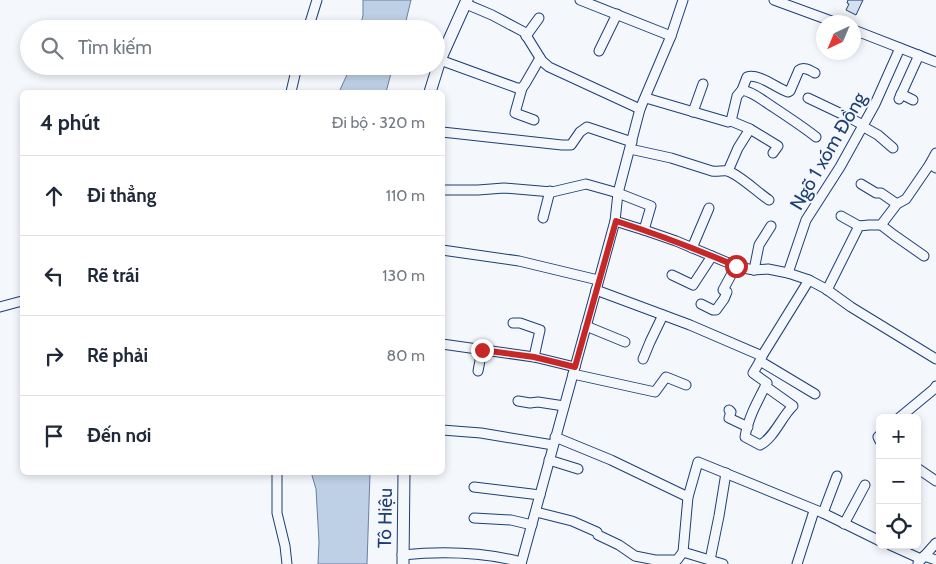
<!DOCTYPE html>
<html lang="vi">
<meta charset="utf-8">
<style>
:root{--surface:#fff;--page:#f6f6f7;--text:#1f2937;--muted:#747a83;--line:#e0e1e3}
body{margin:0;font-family:Cabin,sans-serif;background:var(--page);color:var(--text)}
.controls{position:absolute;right:15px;bottom:15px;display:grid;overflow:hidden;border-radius:8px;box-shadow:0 2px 8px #0003}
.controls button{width:45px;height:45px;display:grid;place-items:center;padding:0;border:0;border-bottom:1px solid var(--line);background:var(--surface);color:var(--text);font:25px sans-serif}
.compass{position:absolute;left:816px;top:15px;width:45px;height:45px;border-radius:50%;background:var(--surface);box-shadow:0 2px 8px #0003;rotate:224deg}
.stop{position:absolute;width:15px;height:15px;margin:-11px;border:4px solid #c62828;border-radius:50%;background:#fff}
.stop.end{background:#c62828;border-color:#fff;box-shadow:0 1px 5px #0008}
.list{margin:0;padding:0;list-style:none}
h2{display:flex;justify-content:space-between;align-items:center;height:65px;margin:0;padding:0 20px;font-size:21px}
h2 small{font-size:16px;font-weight:400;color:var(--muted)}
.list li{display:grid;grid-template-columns:32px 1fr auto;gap:15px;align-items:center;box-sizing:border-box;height:80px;padding:0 20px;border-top:1px solid var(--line)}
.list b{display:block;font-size:19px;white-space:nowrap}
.list em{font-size:16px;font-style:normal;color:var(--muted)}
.icon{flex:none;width:28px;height:28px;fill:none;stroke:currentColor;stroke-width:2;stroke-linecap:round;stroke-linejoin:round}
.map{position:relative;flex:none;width:936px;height:564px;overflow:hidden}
.search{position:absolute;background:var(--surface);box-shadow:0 2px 8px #0003;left:20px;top:20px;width:425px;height:55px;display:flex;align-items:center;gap:12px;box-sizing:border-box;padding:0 18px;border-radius:28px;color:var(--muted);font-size:19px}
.panel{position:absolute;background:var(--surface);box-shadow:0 2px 8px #0003;left:20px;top:90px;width:425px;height:385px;border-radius:8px}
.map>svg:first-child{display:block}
</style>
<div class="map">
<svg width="936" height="564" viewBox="0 0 936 564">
<rect width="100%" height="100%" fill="#f4f7fb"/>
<g fill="#bed0e5" stroke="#687fa3">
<path d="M363 0H411L404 29H360L363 15Z"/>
<path d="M351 66H393L386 92H339Z"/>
<path d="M311 472 370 473 367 564H318L319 542 316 489Z"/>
</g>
<path fill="#d5e0f0" stroke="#1d3f73" d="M848 0H863L856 15 846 10 849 4 847 3Z"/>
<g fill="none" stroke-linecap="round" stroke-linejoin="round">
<defs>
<g id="minor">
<path d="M580 0 671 36"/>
<path d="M774 0 834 22"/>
<path d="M466 4 492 15 524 32 542 61 549 67 640 109"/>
<path d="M308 29 317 0"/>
<path d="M854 30 936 62"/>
<path d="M526 36 539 18"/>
<path d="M599 51 617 14"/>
<path d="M440 60 517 88H522L525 84 540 58"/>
<path d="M522 88 515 113 534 120"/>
<path d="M742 90 747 77C759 73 776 88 788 92L790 91 799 70C804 66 811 71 815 73"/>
<path d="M291 92 297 66"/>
<path d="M901 94 913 100"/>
<path d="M646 98 728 122 731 121 737 96 742 90C754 92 763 101 773 107 788 117 802 126 816 137"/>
<path d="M808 98 848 117 863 125"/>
<path d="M899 99 919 55"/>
<path d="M693 112 703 84"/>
<path d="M731 121 750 129 778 146 773 153"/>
<path d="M862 126 878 135 893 148"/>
<path d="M442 132 562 145H571L580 132 587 127 632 142"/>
<path d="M630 149 671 158 712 171C717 172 723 170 728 171 741 176 757 192 769 200"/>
<path d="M930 164 936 153"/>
<path d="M728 171 738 148 750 129"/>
<path d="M861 184 876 193H881L897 204"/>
<path d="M442 190H478L504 188 552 192 586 184 618 193 651 206 644 230"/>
<path d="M841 216 859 226"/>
<path d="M543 218 550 191"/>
<path d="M615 221 647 231 676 241 738 267 754 270 768 269 788 273 809 280 826 289 851 307 936 359"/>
<path d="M881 225 894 235 924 256"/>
<path d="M692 248 709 208"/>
<path d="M442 250 519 261 598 280"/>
<path d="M754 270 759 245 771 226"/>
<path d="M788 273 806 220 840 167 875 104 900 48"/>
<path d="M672 275 693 285 712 256"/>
<path d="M596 290 690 325 762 356 760 361 815 394"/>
<path d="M827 290 859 226 869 225H881L897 204 906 199 930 164 936 168"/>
<path d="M701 304 713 310H716L724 299 727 292 723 290 736 266"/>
<path d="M0 307 22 301"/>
<path d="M513 323H520L540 330 534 357"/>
<path d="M586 326 625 342"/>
<path d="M442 344 534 357 575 367"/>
<path d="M762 356 809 280"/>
<path d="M643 359 650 342 663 315"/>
<path d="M760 361 753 373 767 383C758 400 748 418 745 437L760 445C774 438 782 416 793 406L765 386"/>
<path d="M478 371 482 350"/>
<path d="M573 374 655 392 666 377 686 385"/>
<path d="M518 401 530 403 538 402 564 406"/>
<path d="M729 410 731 412 729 418 748 427"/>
<path d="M899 418 934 389 936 386"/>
<path d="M442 430 481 433 553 445"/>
<path d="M880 435 878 437 880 441"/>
<path d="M555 437 611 460 688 497"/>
<path d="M549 460 578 469"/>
<path d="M917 468 936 481"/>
<path d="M277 472V513L285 546 287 564"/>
<path d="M474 487 540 495"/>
<path d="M536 512 572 521 597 532 598 535 619 545 635 556 655 560H677L683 552 688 497 698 462 823 513 880 541"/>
<path d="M823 513 837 476"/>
<path d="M474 518 511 520 532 525"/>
<path d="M844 524 865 485"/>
<path d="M890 545 921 559"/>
<path d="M683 552 723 564"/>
<path d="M402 555C442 551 483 552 521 562"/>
<path d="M924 556 936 560"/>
<path d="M710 560 719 516 726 473"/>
<path d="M918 563 936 543"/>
<path d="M521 564 615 221 618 193 640 109 671 36 683 0"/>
<path d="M797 564 814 511"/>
</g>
<g id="major">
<path d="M430 92 440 60 467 0"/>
<path d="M403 564 404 472"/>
</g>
</defs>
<use href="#minor" stroke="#1d3f73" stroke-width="11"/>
<use href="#major" stroke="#1d3f73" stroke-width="13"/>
<use href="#minor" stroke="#f4f7fb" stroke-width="9"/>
<use href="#major" stroke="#f4f7fb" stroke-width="11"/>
</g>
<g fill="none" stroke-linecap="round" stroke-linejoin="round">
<path stroke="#c62828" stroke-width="6" d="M482 350 534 357 575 367 616 221C657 234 696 249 736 266"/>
</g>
<g text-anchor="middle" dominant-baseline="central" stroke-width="4" stroke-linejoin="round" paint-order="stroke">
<g font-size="19" fill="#1d3f73" stroke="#f4f7fb">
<text transform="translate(828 151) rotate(-60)">Ngõ 1 xóm Đồng</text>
<text transform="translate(385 518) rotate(-89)">Tô Hiệu</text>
</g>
</g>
</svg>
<div class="controls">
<button>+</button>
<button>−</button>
<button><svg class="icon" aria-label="locate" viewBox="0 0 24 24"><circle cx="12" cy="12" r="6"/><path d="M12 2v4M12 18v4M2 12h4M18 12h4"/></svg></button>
</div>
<svg class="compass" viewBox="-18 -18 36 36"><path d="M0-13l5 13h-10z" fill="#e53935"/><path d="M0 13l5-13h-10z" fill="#747a83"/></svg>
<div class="stop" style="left:736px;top:266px"></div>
<div class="stop end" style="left:482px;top:350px"></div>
<div class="search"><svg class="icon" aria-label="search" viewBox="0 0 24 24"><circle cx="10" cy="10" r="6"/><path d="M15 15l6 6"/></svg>Tìm kiếm</div>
<section class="panel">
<h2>4 phút<small>Đi bộ · 320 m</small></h2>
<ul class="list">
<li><svg class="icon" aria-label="ahead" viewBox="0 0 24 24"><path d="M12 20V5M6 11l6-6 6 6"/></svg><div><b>Đi thẳng</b></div><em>110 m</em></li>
<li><svg class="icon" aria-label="left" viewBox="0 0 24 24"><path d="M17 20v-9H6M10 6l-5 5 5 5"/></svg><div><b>Rẽ trái</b></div><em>130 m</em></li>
<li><svg class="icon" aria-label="right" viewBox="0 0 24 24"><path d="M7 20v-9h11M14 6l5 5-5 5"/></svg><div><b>Rẽ phải</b></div><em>80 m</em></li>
<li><svg class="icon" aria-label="arrive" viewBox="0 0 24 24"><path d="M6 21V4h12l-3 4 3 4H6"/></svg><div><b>Đến nơi</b></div></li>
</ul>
</section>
</div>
